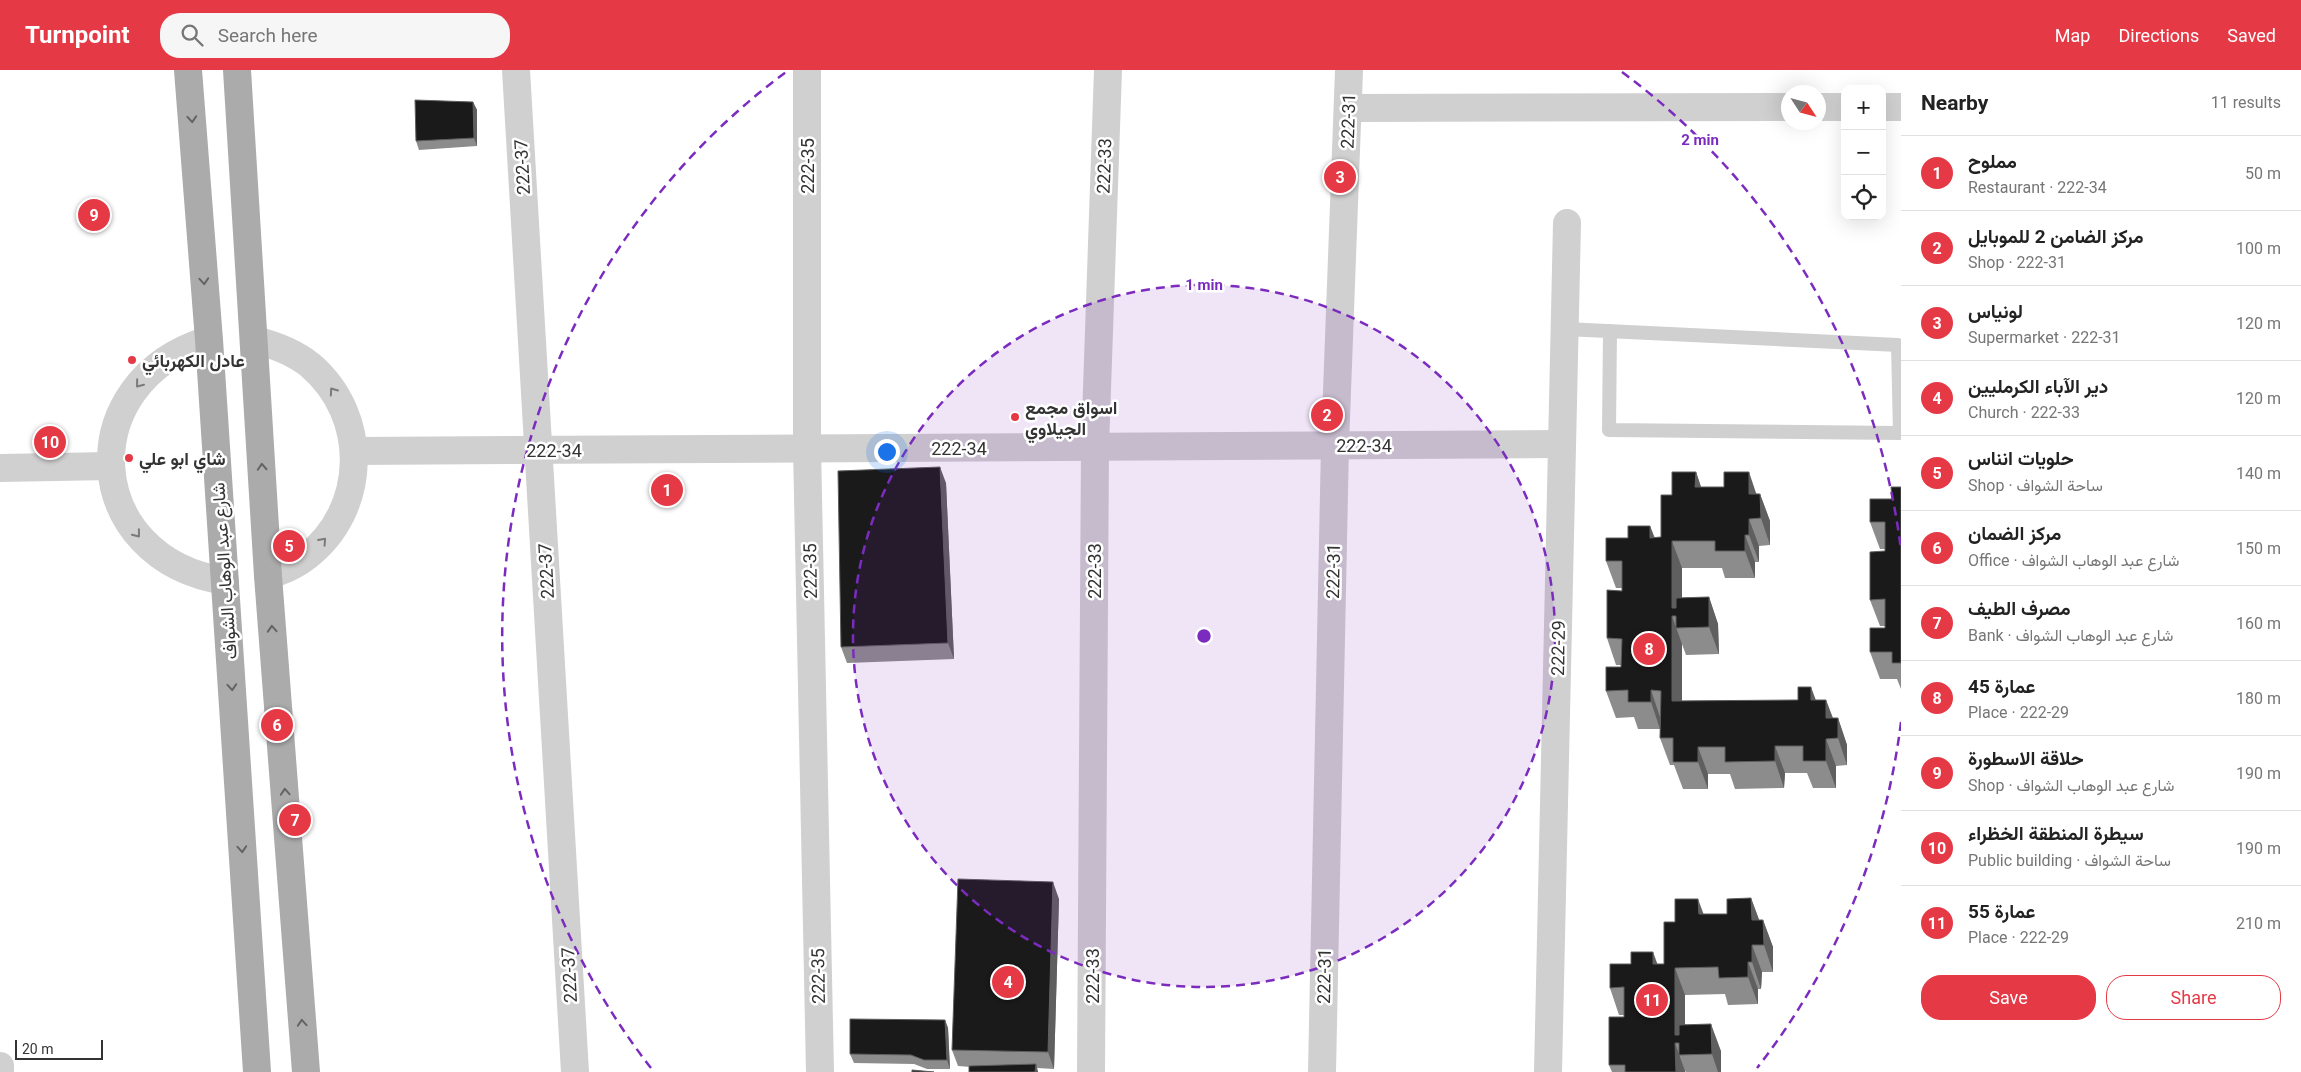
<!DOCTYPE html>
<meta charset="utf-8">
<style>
:root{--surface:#fff;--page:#f6f6f6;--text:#222;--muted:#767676;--line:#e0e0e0;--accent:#e63946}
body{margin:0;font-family:Roboto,Vazirmatn,sans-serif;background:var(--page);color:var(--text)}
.controls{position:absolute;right:15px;top:15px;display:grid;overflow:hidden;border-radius:10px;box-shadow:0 5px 20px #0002}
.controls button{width:45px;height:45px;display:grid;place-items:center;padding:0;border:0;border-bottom:1px solid var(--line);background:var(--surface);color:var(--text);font:25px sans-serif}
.compass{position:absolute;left:1781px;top:15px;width:45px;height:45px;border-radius:50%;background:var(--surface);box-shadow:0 5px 20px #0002;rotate:126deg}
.scale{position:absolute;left:15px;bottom:12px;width:88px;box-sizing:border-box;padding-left:5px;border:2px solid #333;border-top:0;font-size:14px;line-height:18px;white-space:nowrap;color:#333;-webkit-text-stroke:4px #fff;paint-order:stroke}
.you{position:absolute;left:886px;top:381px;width:18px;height:18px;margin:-12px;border:4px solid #fff;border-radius:50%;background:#1a73e8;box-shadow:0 0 0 8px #1a73e833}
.badge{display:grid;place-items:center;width:32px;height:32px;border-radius:50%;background:var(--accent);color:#fff;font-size:16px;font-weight:700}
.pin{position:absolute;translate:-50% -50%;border:2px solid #fff;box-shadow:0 1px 5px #0006}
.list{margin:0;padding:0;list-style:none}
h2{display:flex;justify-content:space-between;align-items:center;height:65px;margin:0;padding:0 20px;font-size:21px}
h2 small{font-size:16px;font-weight:400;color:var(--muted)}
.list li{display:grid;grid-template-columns:32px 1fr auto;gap:15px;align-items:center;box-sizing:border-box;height:75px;padding:0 20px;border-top:1px solid var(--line)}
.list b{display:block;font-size:19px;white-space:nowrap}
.list p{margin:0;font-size:16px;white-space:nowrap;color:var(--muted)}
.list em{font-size:16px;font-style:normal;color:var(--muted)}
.actions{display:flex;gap:10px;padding:15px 20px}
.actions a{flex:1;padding:11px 0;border:1px solid var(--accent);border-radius:20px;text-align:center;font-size:18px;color:var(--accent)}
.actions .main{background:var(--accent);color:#fff}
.icon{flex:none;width:28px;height:28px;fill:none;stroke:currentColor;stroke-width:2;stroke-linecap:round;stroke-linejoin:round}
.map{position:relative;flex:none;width:1901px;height:1002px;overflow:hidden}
header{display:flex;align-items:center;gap:30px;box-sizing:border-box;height:70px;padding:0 25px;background:var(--accent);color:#fff}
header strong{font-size:24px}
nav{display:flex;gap:28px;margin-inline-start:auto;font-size:18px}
.search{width:350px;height:45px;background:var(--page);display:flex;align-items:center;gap:12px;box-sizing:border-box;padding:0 18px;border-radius:20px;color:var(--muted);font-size:19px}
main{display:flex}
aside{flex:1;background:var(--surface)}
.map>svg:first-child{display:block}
</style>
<header>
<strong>Turnpoint</strong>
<div class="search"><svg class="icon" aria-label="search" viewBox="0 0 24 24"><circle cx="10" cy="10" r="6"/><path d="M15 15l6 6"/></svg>Search here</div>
<nav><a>Map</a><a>Directions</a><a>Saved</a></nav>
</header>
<main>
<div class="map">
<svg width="1901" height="1002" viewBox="0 0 1901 1002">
<rect width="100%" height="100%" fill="#fff"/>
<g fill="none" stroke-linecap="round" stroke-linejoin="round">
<path stroke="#d0d0d0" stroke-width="14" d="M1565 259 1898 275 1900 363 1609 360 1610 261"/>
<g stroke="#d0d0d0" stroke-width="28">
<path d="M516 0 575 1002"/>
<path d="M807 0V378L820 1002"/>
<path d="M1818 37H1845"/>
<path d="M1882 37H1901"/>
<path d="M1349 38 1788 37"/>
<path d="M209 270C71 311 81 489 225 511"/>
<path d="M255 270C275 275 294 282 310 295 370 346 368 440 306 487 295 496 281 501 268 506"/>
<path d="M355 381 1562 374"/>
<path d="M0 398 111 396"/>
<path d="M0 996V1002"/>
<path d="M1091 1002 1095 377 1108 0"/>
<path d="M1322 1002 1335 375 1349 0"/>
<path d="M1548 1002 1567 153"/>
</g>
<g stroke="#ababab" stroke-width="28">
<path d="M188 0 209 270 257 1002"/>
<path d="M237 0 268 506 306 1002"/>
</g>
</g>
<g fill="#8c8c8c">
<path d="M473 32 477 40V76L419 80 416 71Z"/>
<path d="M1696 402 1701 417 1760 424 1770 451V475L1759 476V492H1755V508H1725L1722 498H1682V528L1709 527 1718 554 1719 584 1686 585 1682 574V631L1826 630 1833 648H1838L1847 675V695L1836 696V718H1813L1807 703H1785L1784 718 1735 719 1730 704H1708V719H1683L1674 695H1670L1660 668V659H1638L1634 647 1616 648 1606 621 1621 597V595H1616L1607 568 1622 521V518H1616L1606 491 1628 468 1650 456 1655 468 1661 467 1672 425Z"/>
<path d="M946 413 954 589 847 593 841 577Z"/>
<path d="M1901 417V619L1897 609H1880L1870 582 1885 558V556H1880L1870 530 1885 481V479H1880L1870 452 1892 429Z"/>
<path d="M1751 828 1759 850H1763L1773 877V902H1762L1761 919H1758V934L1728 935 1725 924 1685 925V954L1721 981V1002H1686L1685 1001V1002H1612L1609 995 1624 947V945H1619L1610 918 1658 894H1664L1675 852 1704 844H1727Z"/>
<path d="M1059 829 1054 999 1037 998 1038 1002 958 996 952 980Z"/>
<path d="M945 950 948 958 950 999H927L914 994 854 993 850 984Z"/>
</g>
<g fill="#5f5f5f">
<path d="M473 32 477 40V76L474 68Z"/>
<path d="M940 397 946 413 954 589 948 573Z"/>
<path d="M1696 402 1705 429 1695 417Z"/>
<path d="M1749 402 1758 429 1749 424Z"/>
<path d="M1760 424 1770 451V475L1761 448Z"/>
<path d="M1749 449 1759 476V492L1749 465Z"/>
<path d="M1650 456 1660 483 1650 468Z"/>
<path d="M1745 465 1755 492V508L1745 481Z"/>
<path d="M1672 471 1682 498V558L1672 538Z"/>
<path d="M1709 527 1718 554 1719 584 1709 557Z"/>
<path d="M1672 546 1682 574V658L1672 631Z"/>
<path d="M1811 617 1821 644 1811 630Z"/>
<path d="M1651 620 1660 647V659L1651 632Z"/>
<path d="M1826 630 1836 657 1826 648Z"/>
<path d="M1838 648 1847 675V695L1838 668Z"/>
<path d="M1826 669 1836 696V718L1826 691Z"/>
<path d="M1775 676 1785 703 1784 718 1775 691Z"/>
<path d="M1698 677 1708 704V719L1698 692Z"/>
<path d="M1053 812 1059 829 1054 999 1048 982Z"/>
<path d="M1751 828 1761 855 1752 850Z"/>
<path d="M1698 829 1708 856 1699 844Z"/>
<path d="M1763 850 1773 877V902L1764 875Z"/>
<path d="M1752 875 1762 902 1761 919 1752 892Z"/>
<path d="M1653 882 1663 909 1653 894Z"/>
<path d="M1748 892 1758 919V934L1748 907Z"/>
<path d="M1675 898 1685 925V984L1675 965Z"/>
<path d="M945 950 948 958 950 999 947 990Z"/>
<path d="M1711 954 1721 981V1002H1718L1712 984Z"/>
<path d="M1675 973 1685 1001V1002H1676Z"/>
<path d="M1036 994 1038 1002H1035Z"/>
</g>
<g fill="#1a1a1a" stroke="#5f5f5f">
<path d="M415 30 473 32 474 68 416 71Z"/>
<path d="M940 397 948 573 841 577 838 401Z"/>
<path d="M1672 402H1696L1695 417H1724V402H1749V424H1760L1761 448 1749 449V465H1745V481H1715V471H1672V538H1676V528L1709 527V557L1676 558V546H1672V631L1798 630V617H1811V630H1826V648H1838V668L1826 669V691H1803V676H1775V691L1725 692V677H1698V692H1673V668H1660L1661 621 1651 620V632H1628V620L1606 621V597H1621L1622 569 1607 568V520L1622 521V491H1606V468H1628V456H1650V468L1661 467V425H1672Z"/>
<path d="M1891 417H1901V593H1892V582H1870V558H1885V529L1870 530V482L1885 481V452H1870V429H1892Z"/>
<path d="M958 809 1053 812 1048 982 952 980Z"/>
<path d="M1751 828 1752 850H1763L1764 875H1752V892H1748V907L1719 908 1718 897 1675 898V965H1679V955L1711 954 1712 984 1679 985V973H1675L1676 1002H1625V995H1609V947H1624V917L1610 918V894H1631V882H1653V894H1664V852H1675V829H1698L1699 844H1727V829Z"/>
<path d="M850 949 945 950 947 990H924L911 985 850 984Z"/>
<path d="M1036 994 1035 1002H969V996Z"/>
<path d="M912 1000 934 1002H912Z"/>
</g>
<defs><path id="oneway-chevron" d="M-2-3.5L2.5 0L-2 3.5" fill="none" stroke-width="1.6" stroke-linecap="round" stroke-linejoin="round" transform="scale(1.25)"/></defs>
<g stroke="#636363">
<use href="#oneway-chevron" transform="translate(192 49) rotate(86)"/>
<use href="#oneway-chevron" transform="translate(204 211) rotate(86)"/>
<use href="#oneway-chevron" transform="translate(262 397) rotate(-93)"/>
<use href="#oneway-chevron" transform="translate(272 559) rotate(-94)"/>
<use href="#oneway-chevron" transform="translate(232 617) rotate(86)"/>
<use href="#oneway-chevron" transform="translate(285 722) rotate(-94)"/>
<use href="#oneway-chevron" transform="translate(242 779) rotate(86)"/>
<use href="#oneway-chevron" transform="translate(302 953) rotate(-94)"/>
</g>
<g stroke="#7a7a7a">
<use href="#oneway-chevron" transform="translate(139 314) rotate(129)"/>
<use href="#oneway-chevron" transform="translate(333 321) rotate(-125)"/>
<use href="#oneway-chevron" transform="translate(137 464) rotate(52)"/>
<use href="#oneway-chevron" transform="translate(323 471) rotate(-48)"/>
</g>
<circle cx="1204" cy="566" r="351" fill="#7b2cbf" fill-opacity=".12"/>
<g fill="none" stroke="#7b2cbf" stroke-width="2.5" stroke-dasharray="9 6">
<circle cx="1204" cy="566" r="351"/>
<path d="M1901 652A702 702 0 0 1 1757 998M651 998A702 702 0 0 1 786 2M1622 2A702 702 0 0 1 1901 480"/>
</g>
<g fill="#e63946" stroke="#fff" stroke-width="2">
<circle cx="132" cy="290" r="5"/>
<circle cx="1015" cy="347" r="5"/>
<circle cx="129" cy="388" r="5"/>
</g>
<g text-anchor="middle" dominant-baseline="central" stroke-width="5" stroke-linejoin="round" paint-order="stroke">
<g font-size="18" fill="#333" stroke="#fff">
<text transform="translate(1348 51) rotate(-88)">222-31</text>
<text transform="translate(807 96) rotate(-90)">222-35</text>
<text transform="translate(1104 96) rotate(-88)">222-33</text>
<text transform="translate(522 97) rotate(-93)">222-37</text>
<text x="1364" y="375">222-34</text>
<text x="959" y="378">222-34</text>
<text x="554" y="380">222-34</text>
<text transform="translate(224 501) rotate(-94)">شارع عبد الوهاب الشواف</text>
<text transform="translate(546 501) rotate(-93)">222-37</text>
<text transform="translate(810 501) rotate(-91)">222-35</text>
<text transform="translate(1094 501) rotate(-90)">222-33</text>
<text transform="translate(1333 501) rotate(-89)">222-31</text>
<text transform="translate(1558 578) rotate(-89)">222-29</text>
<text transform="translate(569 905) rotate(-93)">222-37</text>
<text transform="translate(818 906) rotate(-91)">222-35</text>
<text transform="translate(1092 906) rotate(-90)">222-33</text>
<text transform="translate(1324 906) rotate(-89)">222-31</text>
</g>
<g font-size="18" font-weight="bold" fill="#333" stroke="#fff" text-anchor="start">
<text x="142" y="290">عادل الكهربائي</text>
<text x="1025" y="337">اسواق مجمع<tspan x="1025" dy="21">الجيلاوي</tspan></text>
<text x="139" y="388">شاي ابو علي</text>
</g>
</g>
<circle cx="1204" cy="566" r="8" fill="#7b2cbf" stroke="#fff" stroke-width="2.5"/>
<g font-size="15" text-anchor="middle" font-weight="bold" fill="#7b2cbf" stroke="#fff" stroke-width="5" stroke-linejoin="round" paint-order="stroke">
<text x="1700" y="75">2 min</text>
<text x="1204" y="220">1 min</text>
</g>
</svg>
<div class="controls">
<button>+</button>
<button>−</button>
<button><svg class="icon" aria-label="locate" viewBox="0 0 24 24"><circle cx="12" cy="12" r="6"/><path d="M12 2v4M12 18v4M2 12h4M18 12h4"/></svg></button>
</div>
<svg class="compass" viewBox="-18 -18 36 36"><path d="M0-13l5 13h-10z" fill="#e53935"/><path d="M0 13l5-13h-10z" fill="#767676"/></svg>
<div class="scale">20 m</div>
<div class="you"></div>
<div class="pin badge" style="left:667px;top:420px">1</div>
<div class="pin badge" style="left:1327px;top:345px">2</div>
<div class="pin badge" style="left:1340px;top:107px">3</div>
<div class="pin badge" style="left:1008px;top:912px">4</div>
<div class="pin badge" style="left:289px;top:476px">5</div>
<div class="pin badge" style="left:277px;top:655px">6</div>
<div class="pin badge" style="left:295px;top:750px">7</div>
<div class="pin badge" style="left:1649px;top:579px">8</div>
<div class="pin badge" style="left:94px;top:145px">9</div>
<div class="pin badge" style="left:50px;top:372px">10</div>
<div class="pin badge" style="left:1652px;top:930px">11</div>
</div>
<aside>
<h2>Nearby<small>11 results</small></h2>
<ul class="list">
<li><span class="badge">1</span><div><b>مملوح</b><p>Restaurant · 222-34</p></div><em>50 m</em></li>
<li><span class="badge">2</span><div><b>مركز الضامن 2 للموبايل</b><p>Shop · 222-31</p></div><em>100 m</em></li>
<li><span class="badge">3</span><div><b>لونياس</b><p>Supermarket · 222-31</p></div><em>120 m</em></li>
<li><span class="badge">4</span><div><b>دير الآباء الكرمليين</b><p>Church · 222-33</p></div><em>120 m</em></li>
<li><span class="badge">5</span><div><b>حلويات انناس</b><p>Shop · ساحة الشواف</p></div><em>140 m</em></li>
<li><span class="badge">6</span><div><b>مركز الضمان</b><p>Office · شارع عبد الوهاب الشواف</p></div><em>150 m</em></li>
<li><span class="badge">7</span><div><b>مصرف الطيف</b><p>Bank · شارع عبد الوهاب الشواف</p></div><em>160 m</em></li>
<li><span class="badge">8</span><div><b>عمارة 45</b><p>Place · 222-29</p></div><em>180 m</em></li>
<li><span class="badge">9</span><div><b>حلاقة الاسطورة</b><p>Shop · شارع عبد الوهاب الشواف</p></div><em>190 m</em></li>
<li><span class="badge">10</span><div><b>سيطرة المنطقة الخظراء</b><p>Public building · ساحة الشواف</p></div><em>190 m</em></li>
<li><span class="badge">11</span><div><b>عمارة 55</b><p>Place · 222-29</p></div><em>210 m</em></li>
</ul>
<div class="actions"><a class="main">Save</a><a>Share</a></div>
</aside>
</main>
